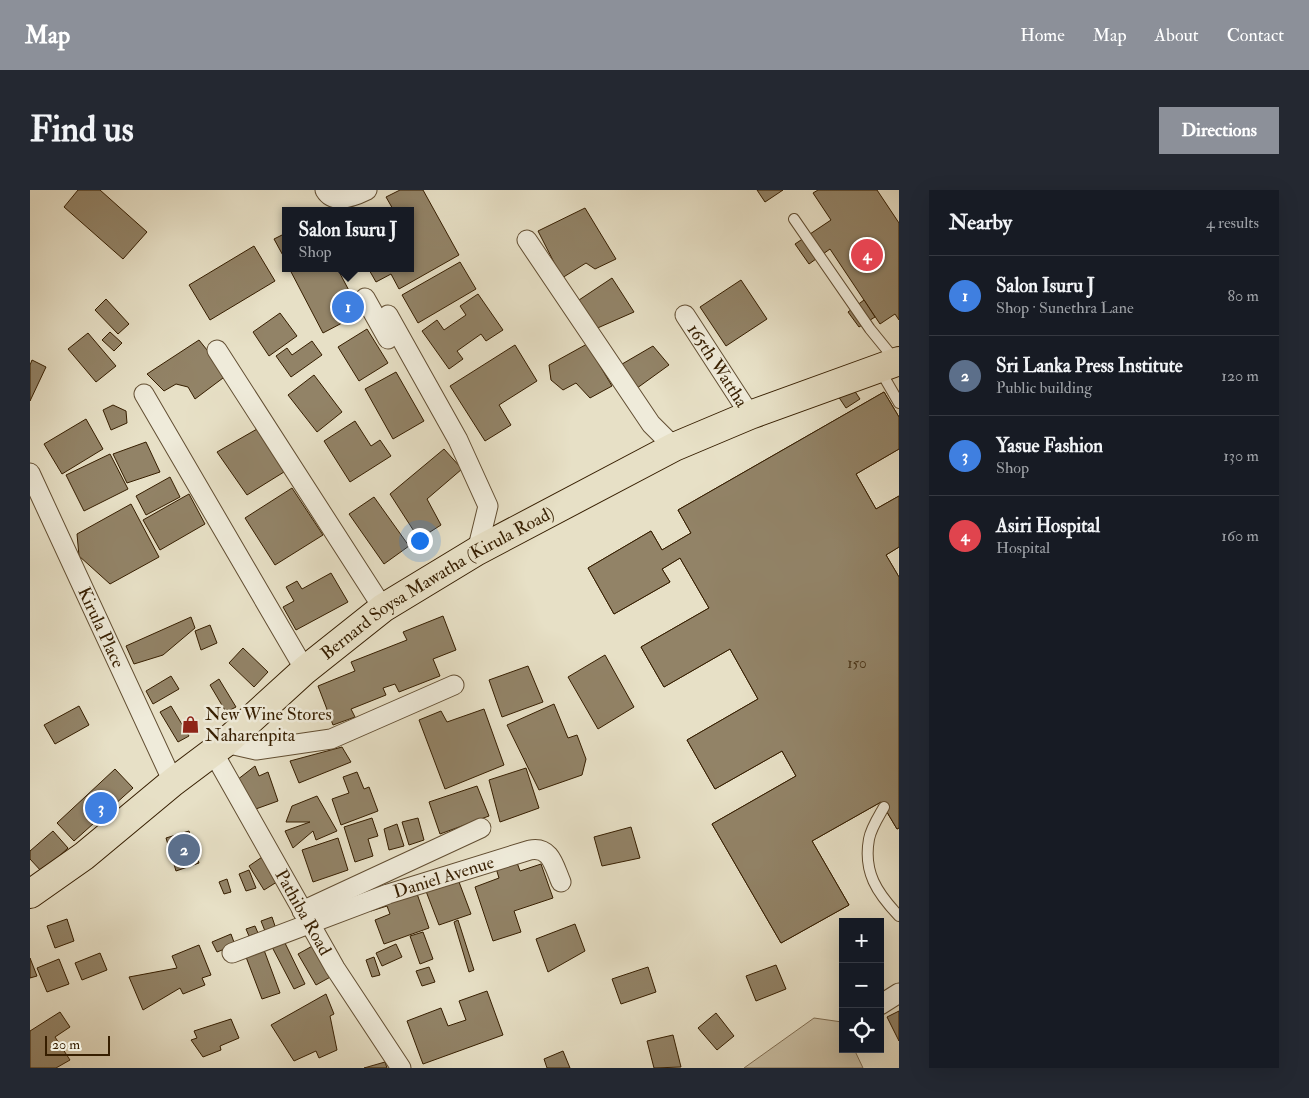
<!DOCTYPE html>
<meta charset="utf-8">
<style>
:root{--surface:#171b24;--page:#242831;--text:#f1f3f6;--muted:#9ea1a6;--line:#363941;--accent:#8c9099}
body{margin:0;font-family:"IM FELL Double Pica",serif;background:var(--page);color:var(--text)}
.controls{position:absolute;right:15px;bottom:15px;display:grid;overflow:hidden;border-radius:0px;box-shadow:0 5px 20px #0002}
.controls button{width:45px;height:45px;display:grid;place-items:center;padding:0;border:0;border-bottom:1px solid var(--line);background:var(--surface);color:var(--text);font:25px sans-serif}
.scale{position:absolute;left:15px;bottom:12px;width:65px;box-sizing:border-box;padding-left:5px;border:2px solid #361e00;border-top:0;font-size:14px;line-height:18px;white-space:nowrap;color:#361e00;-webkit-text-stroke:4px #efebda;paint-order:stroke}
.you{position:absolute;left:389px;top:350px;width:18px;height:18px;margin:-12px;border:4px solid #fff;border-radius:50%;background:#1a73e8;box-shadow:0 0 0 8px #1a73e833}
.badge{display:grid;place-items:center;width:32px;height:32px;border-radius:50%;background:var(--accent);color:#fff;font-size:16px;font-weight:700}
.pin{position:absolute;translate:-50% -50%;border:2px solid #fff;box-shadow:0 1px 5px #0006}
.popup{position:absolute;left:252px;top:17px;width:132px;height:65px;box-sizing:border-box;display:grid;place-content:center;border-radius:0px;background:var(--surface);filter:drop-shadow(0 1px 4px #0005);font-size:16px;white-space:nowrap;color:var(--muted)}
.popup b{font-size:19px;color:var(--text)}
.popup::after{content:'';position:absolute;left:50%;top:100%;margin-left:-10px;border:10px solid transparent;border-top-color:var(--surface)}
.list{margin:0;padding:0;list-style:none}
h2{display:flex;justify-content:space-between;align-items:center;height:65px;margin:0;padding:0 20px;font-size:21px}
h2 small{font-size:16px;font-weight:400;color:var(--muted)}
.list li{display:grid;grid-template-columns:32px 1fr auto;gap:15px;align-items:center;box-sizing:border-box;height:80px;padding:0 20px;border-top:1px solid var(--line)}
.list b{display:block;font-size:19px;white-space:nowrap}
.list p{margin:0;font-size:16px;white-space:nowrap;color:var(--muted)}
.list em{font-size:16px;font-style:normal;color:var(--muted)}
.icon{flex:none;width:28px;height:28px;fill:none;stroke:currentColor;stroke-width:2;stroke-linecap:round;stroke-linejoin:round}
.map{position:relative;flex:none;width:869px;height:878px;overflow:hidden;border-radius:0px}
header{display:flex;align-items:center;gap:30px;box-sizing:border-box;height:70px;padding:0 25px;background:var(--accent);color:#fff}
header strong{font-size:24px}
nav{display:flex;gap:28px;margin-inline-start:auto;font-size:18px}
.intro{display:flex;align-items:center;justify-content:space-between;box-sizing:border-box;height:120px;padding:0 30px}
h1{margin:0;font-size:35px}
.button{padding:12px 22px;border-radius:0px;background:var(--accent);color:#fff;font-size:18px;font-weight:700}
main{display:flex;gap:30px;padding:0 30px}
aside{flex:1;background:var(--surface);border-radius:0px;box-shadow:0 5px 20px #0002}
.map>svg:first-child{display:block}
</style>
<header>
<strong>Map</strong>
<nav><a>Home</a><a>Map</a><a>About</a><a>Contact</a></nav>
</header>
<div class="intro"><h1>Find us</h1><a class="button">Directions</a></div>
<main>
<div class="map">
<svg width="869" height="878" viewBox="0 0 869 878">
<rect width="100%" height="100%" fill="#e7e0c6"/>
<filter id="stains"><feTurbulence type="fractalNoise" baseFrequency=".004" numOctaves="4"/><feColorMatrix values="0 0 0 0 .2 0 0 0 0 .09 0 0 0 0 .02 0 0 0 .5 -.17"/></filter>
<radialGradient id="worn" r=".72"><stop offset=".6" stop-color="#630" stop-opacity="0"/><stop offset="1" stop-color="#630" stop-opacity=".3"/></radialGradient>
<path fill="#c9bfa4" stroke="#806e52" d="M784 828 812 832 813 859H824L833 878H714Z"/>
<g fill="#928367" stroke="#361e00" fill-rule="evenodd">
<path d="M48 0H70L117 42 93 69 34 17Z"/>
<path d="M370 0H393L429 65 369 99 361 84 346 92 338 78H380V21H364L356 7Z"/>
<path d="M727 0H753L735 12Z"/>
<path d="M788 0H847L869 33V130L865 124 850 134 800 59 779 74 765 54 801 30 783 3Z"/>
<path d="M555 18 586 69 565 79 556 73 532 88 508 41Z"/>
<path d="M256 43V71L244 49Z"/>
<path d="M224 56 245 91 180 130 159 95Z"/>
<path d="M430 72 446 99 388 133 372 105Z"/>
<path d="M259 78H307L331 123 293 143Z"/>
<path d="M582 88 604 122 563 140 546 112Z"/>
<path d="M711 90 737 129 696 156 670 117Z"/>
<path d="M448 104 473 140 456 151 451 144 427 161 433 169 419 179 392 141 407 130 414 140 436 125 430 116Z"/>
<path d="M76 109 99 134 88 144 65 120Z"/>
<path d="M834 110 845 127 829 137 818 122Z"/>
<path d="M250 123 267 146 239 166 223 142Z"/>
<path d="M337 139 358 173 329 191 308 157Z"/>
<path d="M80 142 92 153 84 161 72 150Z"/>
<path d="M58 143 86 176 66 192 38 159Z"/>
<path d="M169 150 197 185 165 209 158 197 146 194 134 201 117 184Z"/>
<path d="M282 151 292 165 261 187 246 166 257 158 262 165Z"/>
<path d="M557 154 582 196 560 208 546 193 533 200 521 190 519 175Z"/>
<path d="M485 155 507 191 469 215 481 235 455 251 420 196Z"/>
<path d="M623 156 639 175 603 201 587 177Z"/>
<path d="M2 170 16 177 0 211V175Z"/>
<path d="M366 182 394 231 363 249 335 199Z"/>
<path d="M284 185 312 222 287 242 258 205Z"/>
<path d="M822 197 830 209 816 218 808 206Z"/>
<path d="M854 202 869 227V259L826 284 846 319 869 306V357L856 365 869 387V487L778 542 798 574 869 532V638L867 639 851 612 782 651 819 715 751 753 682 634 766 586 752 561 685 599 657 550 728 509 700 459 634 497 611 457 679 418 650 368 632 379 640 392 584 424 558 378 621 341 632 360 661 343 648 320ZM789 307 807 338 700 402 682 371ZM835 382 862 427 752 493 725 449Z"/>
<path d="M854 202 869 227V259L826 284 846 319 869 306V357L856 365 869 387V638L867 639 851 612 782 651 819 715 751 753 682 634 766 586 752 561 685 599 657 550 728 509 700 459 634 497 611 457 679 418 650 368 632 379 640 392 584 424 558 378 621 341 632 360 661 343 648 320Z"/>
<path d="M83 215 96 221 97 233 81 240 73 220Z"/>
<path d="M56 229 73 259 32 284 14 254Z"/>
<path d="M325 231 341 256 350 250 361 266 320 292 294 251Z"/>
<path d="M234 235 262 277 217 305 187 262Z"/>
<path d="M116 252 130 282 97 293 83 264Z"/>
<path d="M414 259 432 279 397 309 411 335 389 349 360 304Z"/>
<path d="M80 264 98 299 54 321 36 285Z"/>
<path d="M140 287 150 307 116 325 106 306Z"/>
<path d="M262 298 293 345 245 375 215 328Z"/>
<path d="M159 304 175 334 130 360 113 330Z"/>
<path d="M344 307 379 356 354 374 319 324Z"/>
<path d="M101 314 129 367 80 394 49 366 47 344Z"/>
<path d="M301 383 318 412 266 440 253 417 264 411 256 397 267 391 272 399Z"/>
<path d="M413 426 426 460 403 469 410 486 369 502 365 494 353 498 356 505 321 519 325 527 303 535 288 496 325 481 321 472 377 450 373 442Z"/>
<path d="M161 427 165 438 133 465 104 474 96 456Z"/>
<path d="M180 435 187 453 171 460 165 441Z"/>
<path d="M213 458 238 482 224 497 199 473Z"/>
<path d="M575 465 604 517 568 539 538 487Z"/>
<path d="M498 476 513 512 472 527 459 490Z"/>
<path d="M141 486 149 499 123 514 116 501Z"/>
<path d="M189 489 206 517 196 522 180 495Z"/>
<path d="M524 514 538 548 547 545 556 569 552 585 509 600 477 535Z"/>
<path d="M49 516 59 535 25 554 14 535Z"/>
<path d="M141 516 159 546 148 552 130 522Z"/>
<path d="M454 519 474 575 415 599 389 530 411 521 417 532Z"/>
<path d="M312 557 321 572 269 593 260 571Z"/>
<path d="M225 576 229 586 238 582 248 611 223 620 207 590Z"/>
<path d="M496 578 509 618 470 632 459 590Z"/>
<path d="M85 579 103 598 44 651 27 633Z"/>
<path d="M327 582 334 599 339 597 348 621 311 635 302 609 319 603 313 587Z"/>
<path d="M447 596 459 626 410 644 399 612Z"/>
<path d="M287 606 307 641 286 650 283 641 263 658 255 641 280 632H256L262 616Z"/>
<path d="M342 628 348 646 338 649 343 666 325 672 314 637Z"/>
<path d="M388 628 394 650 379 655 372 632Z"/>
<path d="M367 634 374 656 359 660 354 639Z"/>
<path d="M601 637 610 668 572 676 564 647Z"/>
<path d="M23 641 38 658 12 682 0 669V661Z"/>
<path d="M159 641 169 673 146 681 136 648Z"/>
<path d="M308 648 318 680 283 692 272 660Z"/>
<path d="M235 665 250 690 234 700 219 676Z"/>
<path d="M485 667 490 681 511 674 523 708 484 721 491 742 463 751 445 697 469 688 465 675Z"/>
<path d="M219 680 226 698 216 701 209 684Z"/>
<path d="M426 684 441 724 409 735 394 696Z"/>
<path d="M197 689 201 702 194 704 189 692Z"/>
<path d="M385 698 399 738 354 754 345 730 360 724 357 716 341 721 339 715Z"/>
<path d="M242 727 247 742 237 746 231 731Z"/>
<path d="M37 729 44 751 25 758 17 736Z"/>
<path d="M428 730 444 780 439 782 424 732Z"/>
<path d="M545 734 555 761 518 782 506 749Z"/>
<path d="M225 736 228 743 219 746 216 739Z"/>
<path d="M393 742 403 769 390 774 380 746Z"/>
<path d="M201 744 205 755 187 762 182 752Z"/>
<path d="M254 751 275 794 264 799 242 757Z"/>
<path d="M286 754 304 785 286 795 268 764Z"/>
<path d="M366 754 372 767 352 776 346 763Z"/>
<path d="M169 755 181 785 172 788 175 795 153 804 150 798 113 820 99 787 147 778 142 766Z"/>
<path d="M234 760 250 803 232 809 216 767Z"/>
<path d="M70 763 77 780 52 790 45 773Z"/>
<path d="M344 767 350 785 342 787 336 770Z"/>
<path d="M0 768 7 786 0 788Z"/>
<path d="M29 769 39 794 17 802 7 778Z"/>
<path d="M746 775 756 799 726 811 716 786Z"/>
<path d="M399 777 405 792 392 796 386 781Z"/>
<path d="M618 777 626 802 591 814 582 789Z"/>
<path d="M457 801 473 845 393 874 377 831 411 818 418 836 436 830 429 811Z"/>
<path d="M296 804 304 824 300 826 307 860 289 868 286 861 264 871 241 835Z"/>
<path d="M869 821V851L857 827Z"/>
<path d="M30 822 40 837 25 847 40 870 26 878H0V841Z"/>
<path d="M686 823 704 846 687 860 668 838Z"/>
<path d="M201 829 209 848 190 856 191 860 173 867 161 850 167 848 164 841Z"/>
<path d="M643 845 651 877 624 878 617 851Z"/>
<path d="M533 861 540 878H517L514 869Z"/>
<path d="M355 872 357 878H334Z"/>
</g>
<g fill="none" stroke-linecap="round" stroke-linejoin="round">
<defs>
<g id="service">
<path d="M764 29 840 139 866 171"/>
<path d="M850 180 869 213"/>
<path d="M854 617C849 626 841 638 839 649 833 682 847 703 869 726"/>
</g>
<g id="minor">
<path d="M295 0C304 15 325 6 337 0"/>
<path d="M497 50 621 234 644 257"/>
<path d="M335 108 358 149"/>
<path d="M358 125 428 250 458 316 447 361"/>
<path id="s1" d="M655 125 720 225"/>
<path d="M187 160 353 418"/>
<path d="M114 204 275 480"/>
<path id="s2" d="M0 283 143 592"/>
<path d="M195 553 226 560 301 549 424 495"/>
<path id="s3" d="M183 562 305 778 371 878"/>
<path d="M272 721 451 638"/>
<path id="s4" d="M202 763 358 704 500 660C521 656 524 676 531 692"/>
<path d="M850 815 869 803"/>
</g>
<g id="primary">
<path id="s5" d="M0 704 54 666 143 592 195 553 275 480 353 418 447 361 644 257 720 225 869 171"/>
</g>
</defs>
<use href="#service" stroke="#624e32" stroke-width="12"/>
<use href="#minor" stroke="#624e32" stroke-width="21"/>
<use href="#primary" stroke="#361e00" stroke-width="30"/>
<use href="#service" stroke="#efebda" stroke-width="10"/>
<use href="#minor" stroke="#efebda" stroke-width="19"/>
<use href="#primary" stroke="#e7e0c6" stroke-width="28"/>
</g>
<defs>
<symbol id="shop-bare" viewBox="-9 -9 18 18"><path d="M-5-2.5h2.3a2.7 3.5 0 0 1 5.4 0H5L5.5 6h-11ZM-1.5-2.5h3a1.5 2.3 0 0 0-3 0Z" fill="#8f2418" stroke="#efebda" stroke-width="2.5" paint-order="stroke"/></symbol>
</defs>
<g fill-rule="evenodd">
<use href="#shop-bare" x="148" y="522" width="25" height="25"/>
</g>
<g text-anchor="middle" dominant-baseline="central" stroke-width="5" stroke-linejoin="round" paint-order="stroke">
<g font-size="15" fill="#4d371a">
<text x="827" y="473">150</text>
</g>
<g font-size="18" fill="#361e00" stroke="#efebda">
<text stroke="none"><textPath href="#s1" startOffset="60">165th Wattha</textPath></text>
<text stroke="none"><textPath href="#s5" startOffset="514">Bernard Soysa Mawatha (Kirula Road)</textPath></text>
<text stroke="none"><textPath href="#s2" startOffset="170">Kirula Place</textPath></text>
<text stroke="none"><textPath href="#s4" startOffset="225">Daniel Avenue</textPath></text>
<text stroke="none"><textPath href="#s3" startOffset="184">Pathiba Road</textPath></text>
</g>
<g font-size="18" fill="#361e00" stroke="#efebda" text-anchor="start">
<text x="175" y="524">New Wine Stores<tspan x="175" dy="21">Naharenpita</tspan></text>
</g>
</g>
<rect width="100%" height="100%" filter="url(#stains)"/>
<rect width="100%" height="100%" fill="url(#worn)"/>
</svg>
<div class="controls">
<button>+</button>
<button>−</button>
<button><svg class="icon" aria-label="locate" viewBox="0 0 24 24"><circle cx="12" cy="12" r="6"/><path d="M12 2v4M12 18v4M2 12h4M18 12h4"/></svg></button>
</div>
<div class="scale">20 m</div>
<div class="you"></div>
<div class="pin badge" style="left:318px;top:117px;background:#3f7fe0">1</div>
<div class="popup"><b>Salon Isuru J</b>Shop</div>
<div class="pin badge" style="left:154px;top:660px;background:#5c6f8a">2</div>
<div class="pin badge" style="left:71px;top:618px;background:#3f7fe0">3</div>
<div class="pin badge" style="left:837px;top:65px;background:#e0444e">4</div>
</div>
<aside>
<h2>Nearby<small>4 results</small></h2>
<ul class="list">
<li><span class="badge" style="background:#3f7fe0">1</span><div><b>Salon Isuru J</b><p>Shop · Sunethra Lane</p></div><em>80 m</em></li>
<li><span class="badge" style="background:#5c6f8a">2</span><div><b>Sri Lanka Press Institute</b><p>Public building</p></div><em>120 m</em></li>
<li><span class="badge" style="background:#3f7fe0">3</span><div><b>Yasue Fashion</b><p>Shop</p></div><em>130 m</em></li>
<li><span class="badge" style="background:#e0444e">4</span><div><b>Asiri Hospital</b><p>Hospital</p></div><em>160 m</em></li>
</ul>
</aside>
</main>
